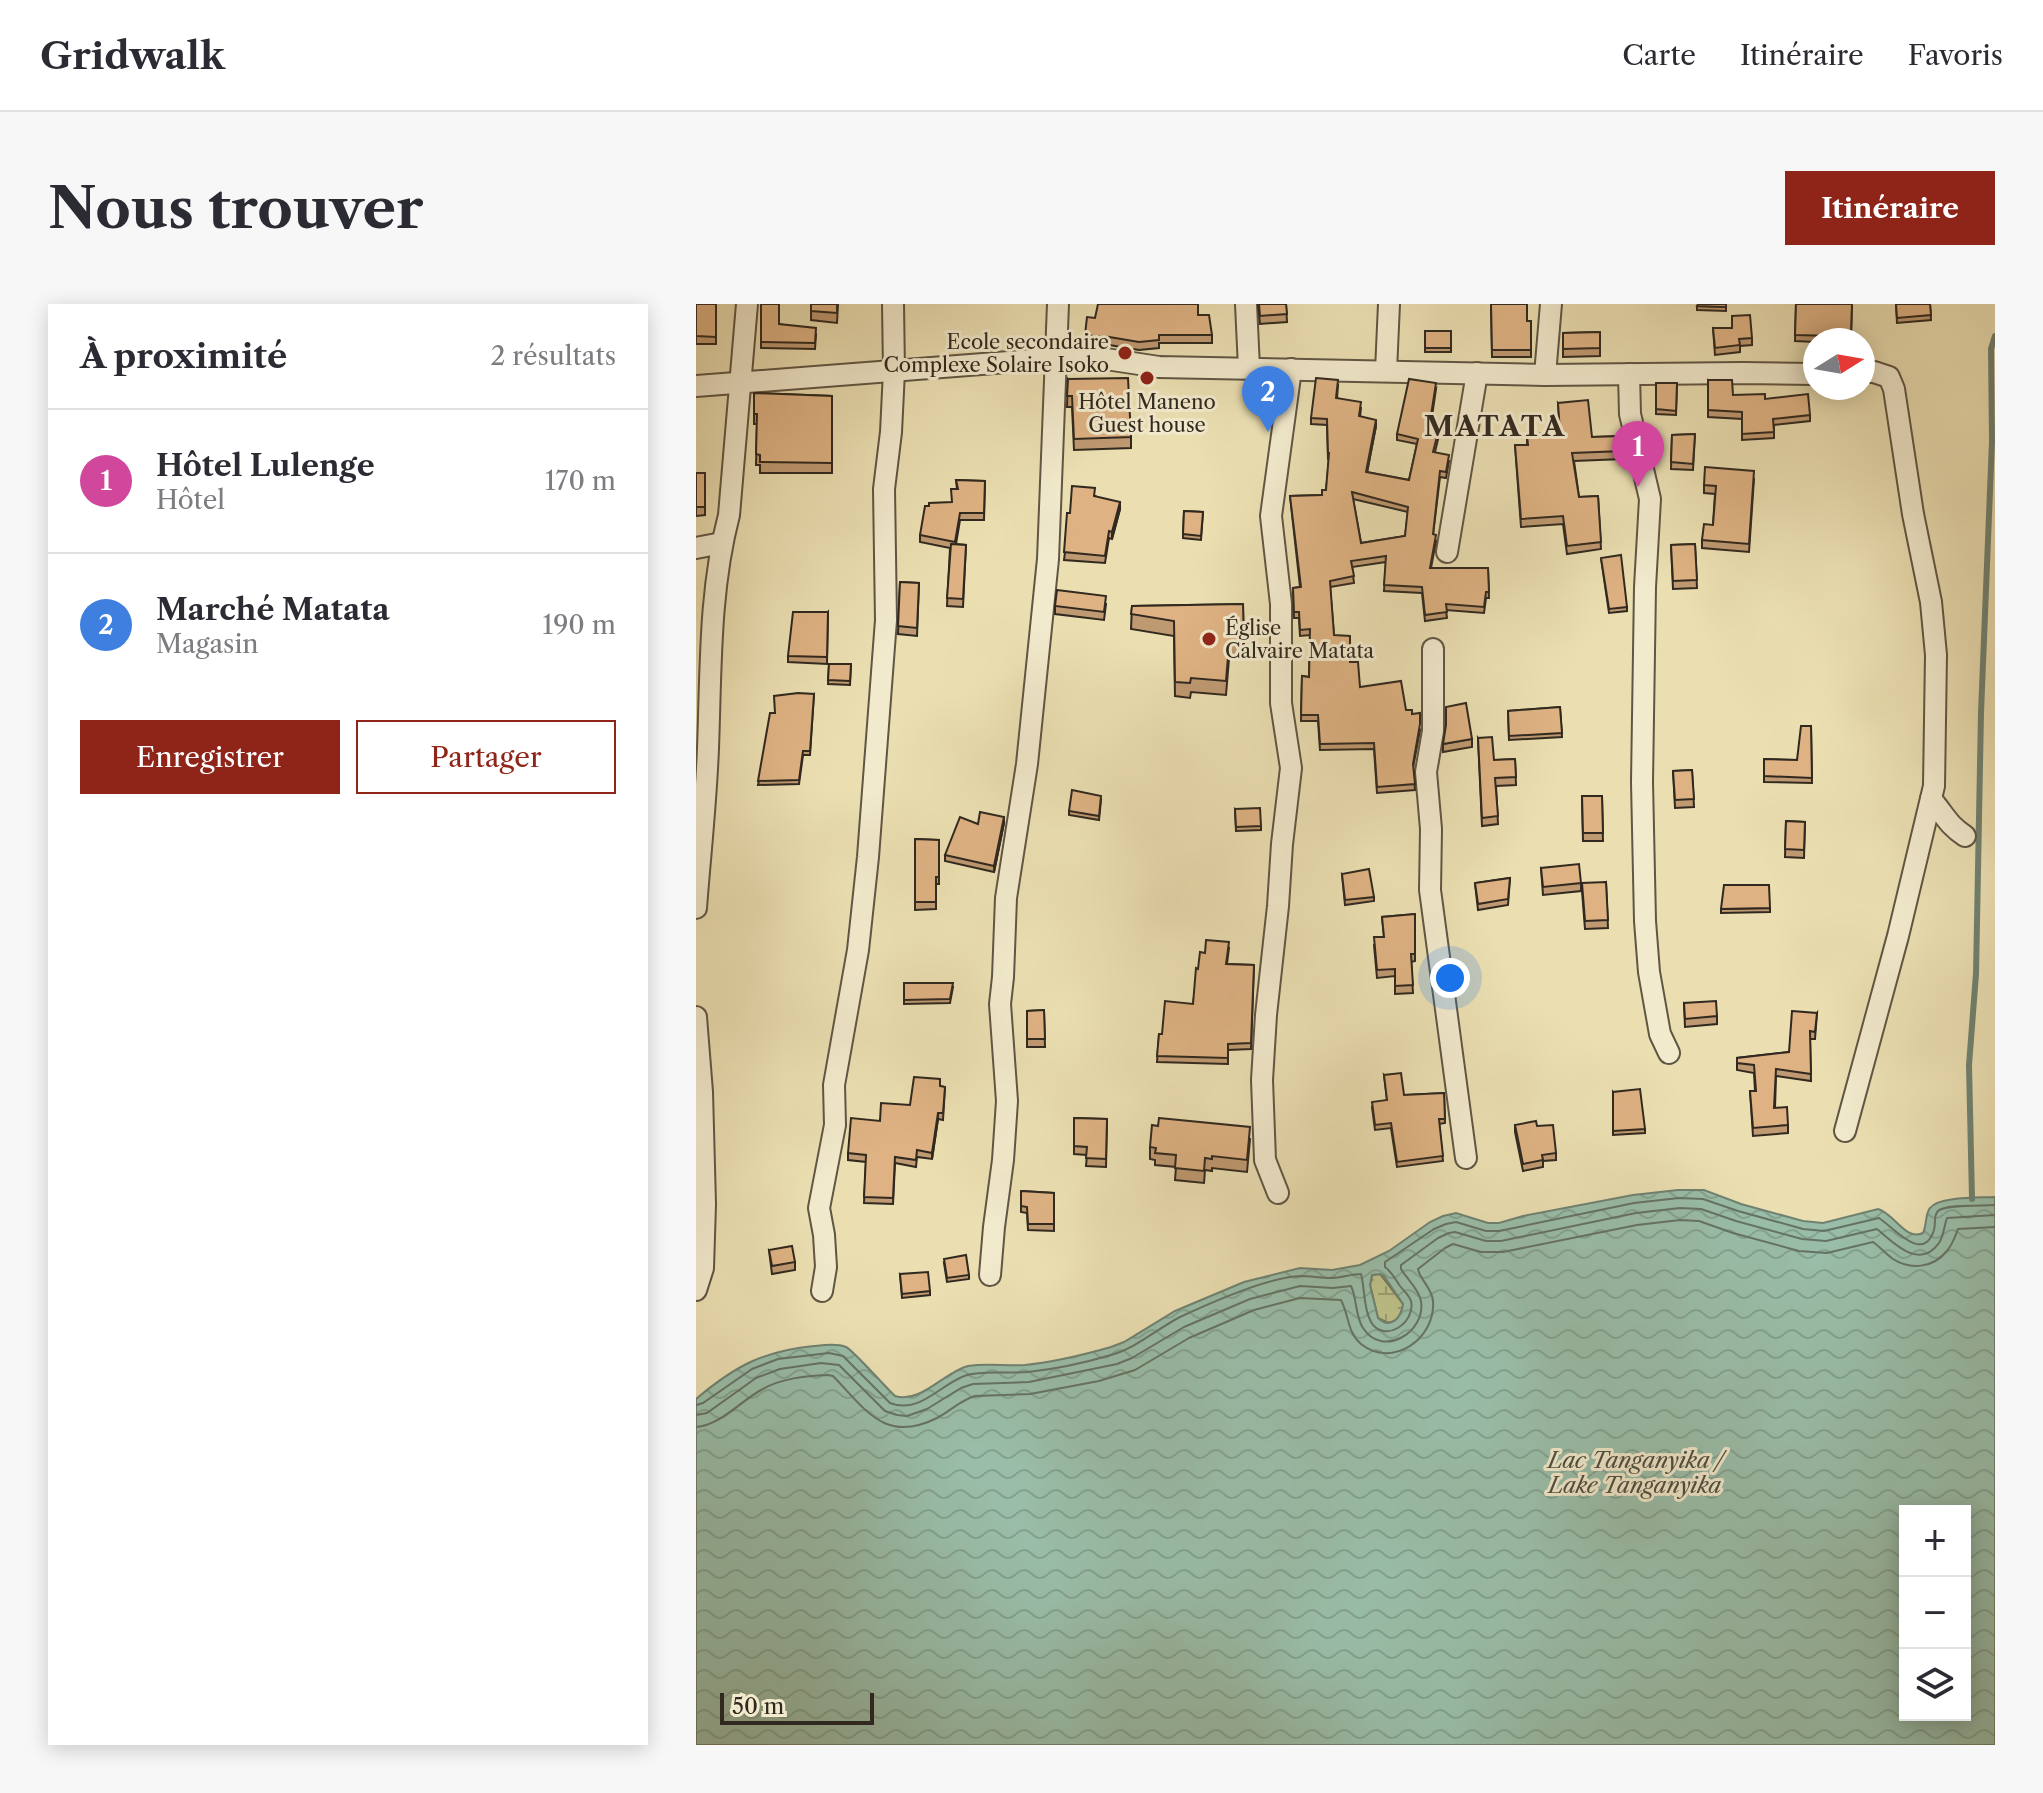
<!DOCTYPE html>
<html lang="fr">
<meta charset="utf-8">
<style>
:root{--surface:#fff;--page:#f7f7f7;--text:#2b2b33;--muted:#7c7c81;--line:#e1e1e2;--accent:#8f2418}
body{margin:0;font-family:"Libre Caslon Text",serif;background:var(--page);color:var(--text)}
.controls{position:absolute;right:24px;bottom:24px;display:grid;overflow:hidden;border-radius:0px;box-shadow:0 4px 20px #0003}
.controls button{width:72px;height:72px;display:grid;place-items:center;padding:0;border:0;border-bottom:2px solid var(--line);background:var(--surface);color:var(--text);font:40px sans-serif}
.compass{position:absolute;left:1107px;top:24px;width:72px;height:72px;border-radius:50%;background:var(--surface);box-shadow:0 4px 20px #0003;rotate:79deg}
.scale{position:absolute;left:24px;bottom:20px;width:154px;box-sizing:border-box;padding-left:8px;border:4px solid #31291f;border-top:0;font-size:22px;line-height:28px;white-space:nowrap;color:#31291f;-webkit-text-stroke:6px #f2eacd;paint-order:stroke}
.you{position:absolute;left:754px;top:674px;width:28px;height:28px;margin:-20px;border:6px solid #fff;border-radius:50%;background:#1a73e8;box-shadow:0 0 0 12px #1a73e833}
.badge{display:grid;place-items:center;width:52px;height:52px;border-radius:50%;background:var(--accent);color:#fff;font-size:26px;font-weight:700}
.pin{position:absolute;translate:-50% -66px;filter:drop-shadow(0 2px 4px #0008)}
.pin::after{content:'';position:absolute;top:42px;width:28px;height:24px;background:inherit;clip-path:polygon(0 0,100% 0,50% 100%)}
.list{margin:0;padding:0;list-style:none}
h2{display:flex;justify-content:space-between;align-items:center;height:104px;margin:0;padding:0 32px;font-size:34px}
h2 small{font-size:26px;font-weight:400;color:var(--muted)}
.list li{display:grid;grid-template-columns:52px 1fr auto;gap:24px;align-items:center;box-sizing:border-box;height:144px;padding:0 32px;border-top:2px solid var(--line)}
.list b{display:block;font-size:30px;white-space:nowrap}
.list p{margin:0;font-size:26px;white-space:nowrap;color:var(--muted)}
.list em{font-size:26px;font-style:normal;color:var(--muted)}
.actions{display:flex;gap:16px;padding:24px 32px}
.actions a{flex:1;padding:18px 0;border:2px solid var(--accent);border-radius:0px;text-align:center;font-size:28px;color:var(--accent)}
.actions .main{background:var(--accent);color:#fff}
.icon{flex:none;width:44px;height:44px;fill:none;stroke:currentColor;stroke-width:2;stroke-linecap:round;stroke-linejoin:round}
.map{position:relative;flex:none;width:1299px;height:1441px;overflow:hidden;border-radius:0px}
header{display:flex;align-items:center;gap:48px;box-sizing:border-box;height:112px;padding:0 40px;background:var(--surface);border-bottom:2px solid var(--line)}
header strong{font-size:38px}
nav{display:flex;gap:44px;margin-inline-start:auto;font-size:28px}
.intro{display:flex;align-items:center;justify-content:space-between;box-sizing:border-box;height:192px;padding:0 48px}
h1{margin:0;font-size:56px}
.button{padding:20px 36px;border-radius:0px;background:var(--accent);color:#fff;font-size:28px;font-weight:700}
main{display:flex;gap:48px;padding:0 48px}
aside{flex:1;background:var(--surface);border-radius:0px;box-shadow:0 4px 20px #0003}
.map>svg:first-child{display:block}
</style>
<header>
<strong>Gridwalk</strong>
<nav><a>Carte</a><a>Itinéraire</a><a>Favoris</a></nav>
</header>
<div class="intro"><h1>Nous trouver</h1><a class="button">Itinéraire</a></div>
<main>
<aside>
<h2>À proximité<small>2 résultats</small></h2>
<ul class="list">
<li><span class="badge" style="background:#d1479c">1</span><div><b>Hôtel Lulenge</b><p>Hôtel</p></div><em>170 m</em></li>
<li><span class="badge" style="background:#3f7fe0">2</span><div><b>Marché Matata</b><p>Magasin</p></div><em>190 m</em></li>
</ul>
<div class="actions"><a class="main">Enregistrer</a><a>Partager</a></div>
</aside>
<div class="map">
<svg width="1299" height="1441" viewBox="0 0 1299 1441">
<defs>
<pattern id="wetland-marsh" width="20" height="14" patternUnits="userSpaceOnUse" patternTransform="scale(2)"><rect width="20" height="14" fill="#bdc088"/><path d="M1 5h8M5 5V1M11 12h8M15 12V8" fill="none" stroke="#9a9c6f"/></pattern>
<pattern id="water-waves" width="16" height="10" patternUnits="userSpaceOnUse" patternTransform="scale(2)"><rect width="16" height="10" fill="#99bda8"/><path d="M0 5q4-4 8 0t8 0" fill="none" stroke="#84a290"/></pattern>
</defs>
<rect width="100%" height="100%" fill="#ebdfb2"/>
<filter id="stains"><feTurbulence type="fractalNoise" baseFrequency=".0025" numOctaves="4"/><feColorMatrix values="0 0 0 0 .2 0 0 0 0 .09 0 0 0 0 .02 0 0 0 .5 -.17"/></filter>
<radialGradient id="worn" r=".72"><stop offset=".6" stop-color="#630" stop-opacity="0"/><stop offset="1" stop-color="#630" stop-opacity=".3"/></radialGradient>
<path fill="url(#wetland-marsh)" stroke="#777454" stroke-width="2" d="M684 970 707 1000C706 1011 702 1017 692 1019L682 1014 674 981 676 971Z"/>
<path fill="url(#water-waves)" stroke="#6f8271" stroke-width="2" fill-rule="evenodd" d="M982 886H1008L1045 900 1107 917 1127 919 1182 905C1199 910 1209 937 1227 929 1231 921 1229 910 1234 904 1243 892 1284 894 1299 893V1441H0V1095C39 1062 67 1047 118 1042 128 1041 141 1039 150 1043 158 1047 189 1083 199 1092 225 1100 248 1068 272 1062 290 1059 310 1062 329 1061 358 1058 387 1051 415 1043L428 1038 479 1007 548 978 604 964 636 966 664 961 693 947 734 918 747 912 760 909 792 919H803L827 912 937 891ZM684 970 688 972 707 1000C705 1014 695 1026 682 1014L674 981 676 971ZM1209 1207H1269V1411H1209Z"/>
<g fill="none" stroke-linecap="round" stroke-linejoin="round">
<g stroke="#657364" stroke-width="2">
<path d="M0 1101 7 1099 56 1065 82 1055 133 1049 147 1052 194 1099C224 1111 245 1079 271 1071 288 1066 313 1070 332 1068 360 1065 388 1059 415 1051 440 1044 461 1025 484 1013 514 999 573 973 605 972 615 972 625 974 635 974 645 974 655 970 665 970 669 984 667 1004 675 1018 688 1040 720 1019 715 997 713 991 708 987 704 982 699 975 696 968 689 963V958L738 925 750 920 760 918 790 927H803L938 899 983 894 1007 895 1042 907 1107 925 1128 927 1183 914C1196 922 1227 961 1238 926 1240 920 1237 912 1242 907 1249 900 1288 902 1299 901"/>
<path d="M0 1111 11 1109 60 1074 84 1065 125 1059 143 1061 189 1107 201 1111 211 1112 231 1105 265 1084 277 1080 333 1078 421 1060 436 1054 488 1023 554 995 604 982 637 984 655 982C661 994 659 1012 667 1024 686 1054 730 1029 725 997 723 985 711 975 705 965V961L742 934 753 929 759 928 790 937H805L940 909 984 904 1005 905 1040 917 1106 935 1130 937 1181 925C1197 938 1223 967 1243 939 1248 931 1248 922 1251 914L1299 911"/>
<path d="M0 1123C23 1122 45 1097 65 1086 85 1074 110 1072 132 1071L137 1072C170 1106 189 1140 241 1114 254 1107 265 1096 279 1092L334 1090 403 1077 439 1066 493 1034 558 1006 604 994 645 996C653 1011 651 1028 665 1040 696 1065 740 1035 737 997 736 984 724 976 722 965L749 944 757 940 785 948H807L941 921 984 916 1003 917 1037 929 1103 947 1131 949 1177 938C1184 943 1190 950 1197 955 1214 966 1237 964 1250 948 1256 942 1259 933 1262 925L1299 923"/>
</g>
<path stroke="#6f8271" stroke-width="6" d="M1276 895 1273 761 1280 670 1285 409 1296 137 1295 45 1299 32"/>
<defs>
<g id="street">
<path d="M550 0 553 64"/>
<path d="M690 67 693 0"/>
<path d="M933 70 934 110 954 195 949 283 946 478 949 617 953 668 964 730 973 749"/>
<path d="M849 71 855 0"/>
<path d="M0 82 390 52 463 63 849 71 1046 69 1119 70"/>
<path d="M0 244 26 239"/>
<path d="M751 248 781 69"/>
<path d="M737 345V427L730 468 735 525 734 586 770 854"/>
<path d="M1235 495C1249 511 1251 520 1269 532"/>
<path d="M0 604C4 551 10 498 12 444 15 367 13 287 33 211L51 0"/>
<path d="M0 713 6 788 9 900 7 964 0 986"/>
<path d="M1149 827 1202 632 1238 482 1240 351 1235 298 1217 210 1198 85 1193 73 1178 68H1167"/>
<path d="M582 889 569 856 566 776 570 711 582 602 586 540 595 464 585 399V300L575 212 595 65"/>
<path d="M294 971 298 923 307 856 311 797 304 700 307 673 310 594 331 460 352 255 362 0"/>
<path d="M126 987 130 963 128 931 123 904 139 821 138 781 162 646 172 553 190 316 188 185 195 128 198 67 197 0"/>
</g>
</defs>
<use href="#street" stroke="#605644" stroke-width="24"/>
<use href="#street" stroke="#f2eacd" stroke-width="20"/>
</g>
<g fill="#bf9971" stroke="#31291f" stroke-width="2" fill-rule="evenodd">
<rect x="0" y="0" width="20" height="40"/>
<path d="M65 0 83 20 120 30 119 45 65 44Z"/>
<path d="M115 0H142L141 19 115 16Z"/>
<path d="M562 0H590L591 18 564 20Z"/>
<path d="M795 0 831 17H835V53H796Z"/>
<path d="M1100 0H1156L1155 35 1138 34V36H1119V38L1099 37Z"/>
<path d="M1200 0H1234L1235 16 1201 19Z"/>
<path d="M1001 2 1030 3V7L1001 6Z"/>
<path d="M502 11 516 31V39H463V44L443 46 407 40V41L389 39V31L399 14Z"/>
<path d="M1017 24 1056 34V41L1044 42V48L1019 51Z"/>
<rect x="729" y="27" width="26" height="21"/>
<path d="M904 28V52L867 53V29Z"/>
<path d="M372 75 435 133V144L378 146 376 103H371Z"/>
<path d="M1012 76 1037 91 1069 95 1114 111V117L1078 121V134L1046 136V115L1012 113Z"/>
<path d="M960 79H981L980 111 960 110Z"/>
<path d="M642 82 641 94 665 104 664 113 680 122 671 168 713 176 721 140 701 136V130L740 85 735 119 744 127 739 148 753 157 750 174 744 173 737 231 740 237 735 264H792L793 294H790L788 309 750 306 751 314 729 317 726 289 688 287 690 258 656 263 658 279 634 283 638 331 654 358 664 383 716 410 724 426 717 464 719 486 681 489 678 445 624 446 622 417H605L606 372 613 373 614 331 604 332 603 314H598L597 284 604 283 594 192 626 191 630 186 633 155H632L631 121 615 120V114ZM657 195 712 208 709 232 665 239Z"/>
<path d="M58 89 136 92V169H64V161H60L61 120H58Z"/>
<path d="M862 99 896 133 926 132 927 155 878 157 883 193 902 192 905 245 871 250 867 220 825 223 819 141H831V131L864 128Z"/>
<path d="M999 130 997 166 975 165 976 131Z"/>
<path d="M0 169H9V211L0 212Z"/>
<path d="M1058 175 1053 248 1006 244V236L1017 221 1019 190 1008 189V181Z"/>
<path d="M260 176 289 177 288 216H264L260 240 270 241 267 303 251 302 254 244 224 238V231L256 198 261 185Z"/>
<path d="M399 192 424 205 416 235 413 234 409 259 368 256 374 209Z"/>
<path d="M488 207 507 208 505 236 487 234Z"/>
<path d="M999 240 1001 284 977 285 975 241Z"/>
<path d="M905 254 931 303V307L913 309Z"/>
<path d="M204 278 223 279 221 332 202 330Z"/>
<path d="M410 300 408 316 359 310V302Z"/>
<path d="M547 300 548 354 533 355 530 391 495 388 494 394 479 392 478 332 435 325 436 302Z"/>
<path d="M132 308 131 360 92 358V352Z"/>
<path d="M133 360H155L154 381 132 380Z"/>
<path d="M118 390 114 451H107L103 480 62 481 79 409Z"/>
<path d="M864 403 866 433 813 436 812 407Z"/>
<path d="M1115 422 1116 479 1068 478V455L1101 456Z"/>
<path d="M782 434 798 456 819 455 820 481 800 482 802 520 786 522Z"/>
<path d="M776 435V443L747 448V440Z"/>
<path d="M996 466 998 503 979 504 977 467Z"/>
<path d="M886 492H906L907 537H887Z"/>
<path d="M405 496 403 516 373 511V507Z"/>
<path d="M539 505 565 522V526L540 527Z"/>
<path d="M1090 517 1109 518 1108 554 1089 553Z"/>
<path d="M308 519 298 568 249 557V551L282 520Z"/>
<path d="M219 535 243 536V580H240V605L219 606Z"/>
<path d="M845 564 885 579V587L847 591Z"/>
<path d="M646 570 678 593V597L649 601Z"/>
<path d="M814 574 812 601 782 606 779 579Z"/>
<path d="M910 578 912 624 889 625 886 587Z"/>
<path d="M1074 604V608L1025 609V605Z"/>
<path d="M719 610V657L715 658 717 689 699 690V672L681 674 678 641 688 633 686 613Z"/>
<path d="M533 644 531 660 558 661 555 745 532 746V760L461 758 463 730H466L497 700 502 665 509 649Z"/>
<path d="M208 679 257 683 254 699 208 700Z"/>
<path d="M988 699 1021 712V720L989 723Z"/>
<path d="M348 706 349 743H331V707Z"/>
<path d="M1121 709 1119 735H1114L1115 777 1080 772 1079 804 1092 821V829L1057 832 1054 787H1059L1058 769 1041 766V754L1093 748Z"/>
<path d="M688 771 708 791 748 789 749 819 743 820 747 857 701 863 695 824 679 826 676 803 691 796Z"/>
<path d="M244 782 249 783 247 816 242 815 236 855 221 853 220 863 199 859 197 900 168 899 170 858 152 856V849L184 817 214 801Z"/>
<path d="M917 788 949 825V829L917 831Z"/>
<path d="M378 814 411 815 410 863 390 862 391 851 378 850Z"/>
<path d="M819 821 841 822 860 849V856L847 857V863L827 867 819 828Z"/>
<path d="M554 835 551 868 516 864V867L509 866 508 879 479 876 480 863 459 861V856L454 855V843Z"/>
<path d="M325 887 358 889V927L332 926 331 909 325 908Z"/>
<path d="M73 946 99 958V966L76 970Z"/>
<path d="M248 959 273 971V975L251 978Z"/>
<path d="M204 970 234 987V991L206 994Z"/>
</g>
<g fill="#9b7d5c" stroke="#31291f" stroke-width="2">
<path d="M680 116V122L670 174V168Z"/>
<path d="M424 198V205L416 235V228Z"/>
<path d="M308 513V519L298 568V562Z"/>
<path d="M242 809V815L236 855V849Z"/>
</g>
<g fill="#deb283" stroke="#31291f" stroke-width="2" fill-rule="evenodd">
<path d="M0 0H20V33L0 32Z"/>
<path d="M65 0H83V20L120 24 119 39 65 38Z"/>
<path d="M115 0H141V9L115 7Z"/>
<path d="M402 0H502V11H513L516 31H463V36L443 38 407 32V33L389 31 391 13 399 14Z"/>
<path d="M563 0H590L591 10 564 12Z"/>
<path d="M795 0H831V17H835V46H796Z"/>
<path d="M1002 0H1030V3L1001 2Z"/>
<path d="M1100 0H1156L1155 28H1138V32L1099 31Z"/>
<path d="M1200 0H1234L1235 11 1201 14Z"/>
<path d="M1054 11 1056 34 1043 35 1044 41 1019 44 1017 24H1036V12Z"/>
<rect x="729" y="27" width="26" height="17"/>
<path d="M904 28V44L867 45V29Z"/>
<path d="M432 74 435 133 378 135 376 92H371L372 75Z"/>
<path d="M620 74 642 76 640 94 665 98 663 112 680 116 670 168 713 176 722 135 701 130 713 75 740 79 734 118 744 121 737 148 753 151 750 168 744 167 737 230 740 231 734 264H792L793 288H790L788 303 750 300 751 308 729 311 726 283 688 281 690 252 655 257 658 272 634 277 638 331 654 332V358H662L664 383 705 377 710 406H716V410L724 409V420L717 460 719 480 681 483 678 439 624 440 622 411H605L606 372 613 373 614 325 604 326 603 308H598L597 284 605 283 594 192 626 191V186H630L633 149H632L631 115 615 114ZM656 188 712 203 709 232 665 239Z"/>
<path d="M1012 76H1036L1037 91 1069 90V95L1112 90 1114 111 1077 115 1078 128 1046 130V108L1012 106Z"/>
<path d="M960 79H981L980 107 960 105Z"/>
<path d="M58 89 136 92V159L64 158V151L60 150 61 110H58Z"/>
<path d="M892 96 896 133 926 132 927 147 876 149 883 193 902 192 905 238 871 242 867 212 825 215 819 141H832L831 131 864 128 862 99Z"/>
<path d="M999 130 997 160 975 158 976 131Z"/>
<path d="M1009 163 1058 167 1053 240 1006 236 1008 220 1017 221 1020 182 1008 181Z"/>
<rect x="0" y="169" width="9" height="34"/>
<path d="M260 176 289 177 288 209H264L259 238 224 231 229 202H233V199L256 198 255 185H262Z"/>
<path d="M376 182 399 184 398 192 424 198 416 228 413 227 409 252 368 248 371 209H374Z"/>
<path d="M488 207 507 208 505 232 487 230Z"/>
<path d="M255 240 270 241 267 295 251 294Z"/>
<path d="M999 240 1001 276 977 277 975 241Z"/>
<path d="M925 251 931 303 913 305 905 254Z"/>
<path d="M204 278 223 279 221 324 202 322Z"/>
<path d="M361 286 410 292 408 308 359 302Z"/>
<path d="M547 300 548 340 533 341 530 377 495 374 494 379 479 378 478 317 435 310 436 302Z"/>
<path d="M97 308H132L131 353 92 352Z"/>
<path d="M133 360H155L154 377 132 376Z"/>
<path d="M102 389 118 390 114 447H107L103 476 62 477 74 409H79L78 392Z"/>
<path d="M770 399 776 435 747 440 750 421V403Z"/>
<path d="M864 403 866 429 813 432 812 407Z"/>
<path d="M1105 422H1115L1116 474 1068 472V455L1101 456Z"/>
<path d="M796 433 798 456 819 455 820 473 799 474 802 512 786 514 782 434Z"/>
<path d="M996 466 998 495 979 496 977 467Z"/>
<path d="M376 486 405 492 403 512 373 507Z"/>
<path d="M886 492H906L907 529H887Z"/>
<path d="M564 504 565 522 540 523 539 505Z"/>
<path d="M284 508 308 513 298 562 249 551 264 513 282 520Z"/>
<path d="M1090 517 1109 518 1108 546 1089 545Z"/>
<path d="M219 535 243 536V573H240V598H219Z"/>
<path d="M883 560 885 579 847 583 845 564Z"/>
<path d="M673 565 678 593 649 596 646 570Z"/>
<path d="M814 574 812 595 782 600 779 579Z"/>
<path d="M910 578 912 616 889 617 886 579Z"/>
<path d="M1028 581H1073L1074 604 1025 605Z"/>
<path d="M719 610V650H715L717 681 699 682V665L681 666 678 633H688L686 613Z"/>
<path d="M510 636 533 638 530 660 558 661 555 739 532 740V754L461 752 463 730H466L469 697 497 700 500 664 502 665 504 648 509 649Z"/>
<path d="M208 679H257L254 695 208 696Z"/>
<path d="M1020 697 1021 712 989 715 988 699Z"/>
<path d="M348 706 349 735H331V707Z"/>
<path d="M1096 707 1121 709 1119 728 1114 727 1115 770 1080 765 1078 804 1091 803 1092 821 1057 824 1054 787H1060L1058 761 1041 759V754L1093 748Z"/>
<path d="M705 769 708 791 748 789 749 815H743L747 852 701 858 695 819 679 821 676 798 691 796 688 771Z"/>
<path d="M218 773 244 775V782L249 783 247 809H242L236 849 221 846 220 856 199 853 197 894 168 893 170 851 152 849 155 814 184 817 185 799 214 801Z"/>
<path d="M944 785 949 825 917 827V788Z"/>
<path d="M378 814 411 815 410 855 390 854 391 843 378 842Z"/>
<path d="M463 814 554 823 551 856 516 852V855L509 854 508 867 479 864 480 851 459 849 460 844 454 843 456 821 462 822Z"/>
<path d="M840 817 841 822 857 821 860 849 846 851 847 856 827 860 819 821Z"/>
<path d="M325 887 358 889V920H332L331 903 325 902Z"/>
<path d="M96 942 99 958 76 962 73 946Z"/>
<path d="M270 951 273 971 251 974 248 955Z"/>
<path d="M232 968 234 987 206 990 204 970Z"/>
</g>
<g fill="#8f2418" stroke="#f2eacd" stroke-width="3">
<circle cx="429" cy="49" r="8"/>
<circle cx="451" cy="74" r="8"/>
<circle cx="513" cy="335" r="8"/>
</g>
<g text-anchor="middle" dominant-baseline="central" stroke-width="6" stroke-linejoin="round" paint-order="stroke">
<g font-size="20" fill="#31291f" stroke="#f2eacd" text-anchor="end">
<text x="413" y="38">Ecole secondaire<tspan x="413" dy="23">Complexe Solaire Isoko</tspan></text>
<text x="451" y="98" text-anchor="middle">Hôtel Maneno<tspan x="451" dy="23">Guest house</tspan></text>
<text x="529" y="324" text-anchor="start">Église<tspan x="529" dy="23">Calvaire Matata</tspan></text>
</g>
<g font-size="22" font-style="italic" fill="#4b4e41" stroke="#f2eacd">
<text x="939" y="1156">Lac Tanganyika /<tspan x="939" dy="25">Lake Tanganyika</tspan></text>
</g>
<g font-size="28" font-weight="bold" letter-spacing="2" fill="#31291f" stroke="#f2eacd">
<text x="799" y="122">MATATA</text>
</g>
</g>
<rect width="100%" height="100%" filter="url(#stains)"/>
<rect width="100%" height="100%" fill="url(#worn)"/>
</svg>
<div class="controls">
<button>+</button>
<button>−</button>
<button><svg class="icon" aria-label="layers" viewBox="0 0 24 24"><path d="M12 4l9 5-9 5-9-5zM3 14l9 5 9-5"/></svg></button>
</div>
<svg class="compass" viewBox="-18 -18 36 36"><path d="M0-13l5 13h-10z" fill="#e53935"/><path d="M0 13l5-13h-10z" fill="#7c7c81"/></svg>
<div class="scale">50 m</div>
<div class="you"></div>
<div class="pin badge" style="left:942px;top:183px;background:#d1479c">1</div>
<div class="pin badge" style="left:572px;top:128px;background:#3f7fe0">2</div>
</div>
</main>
